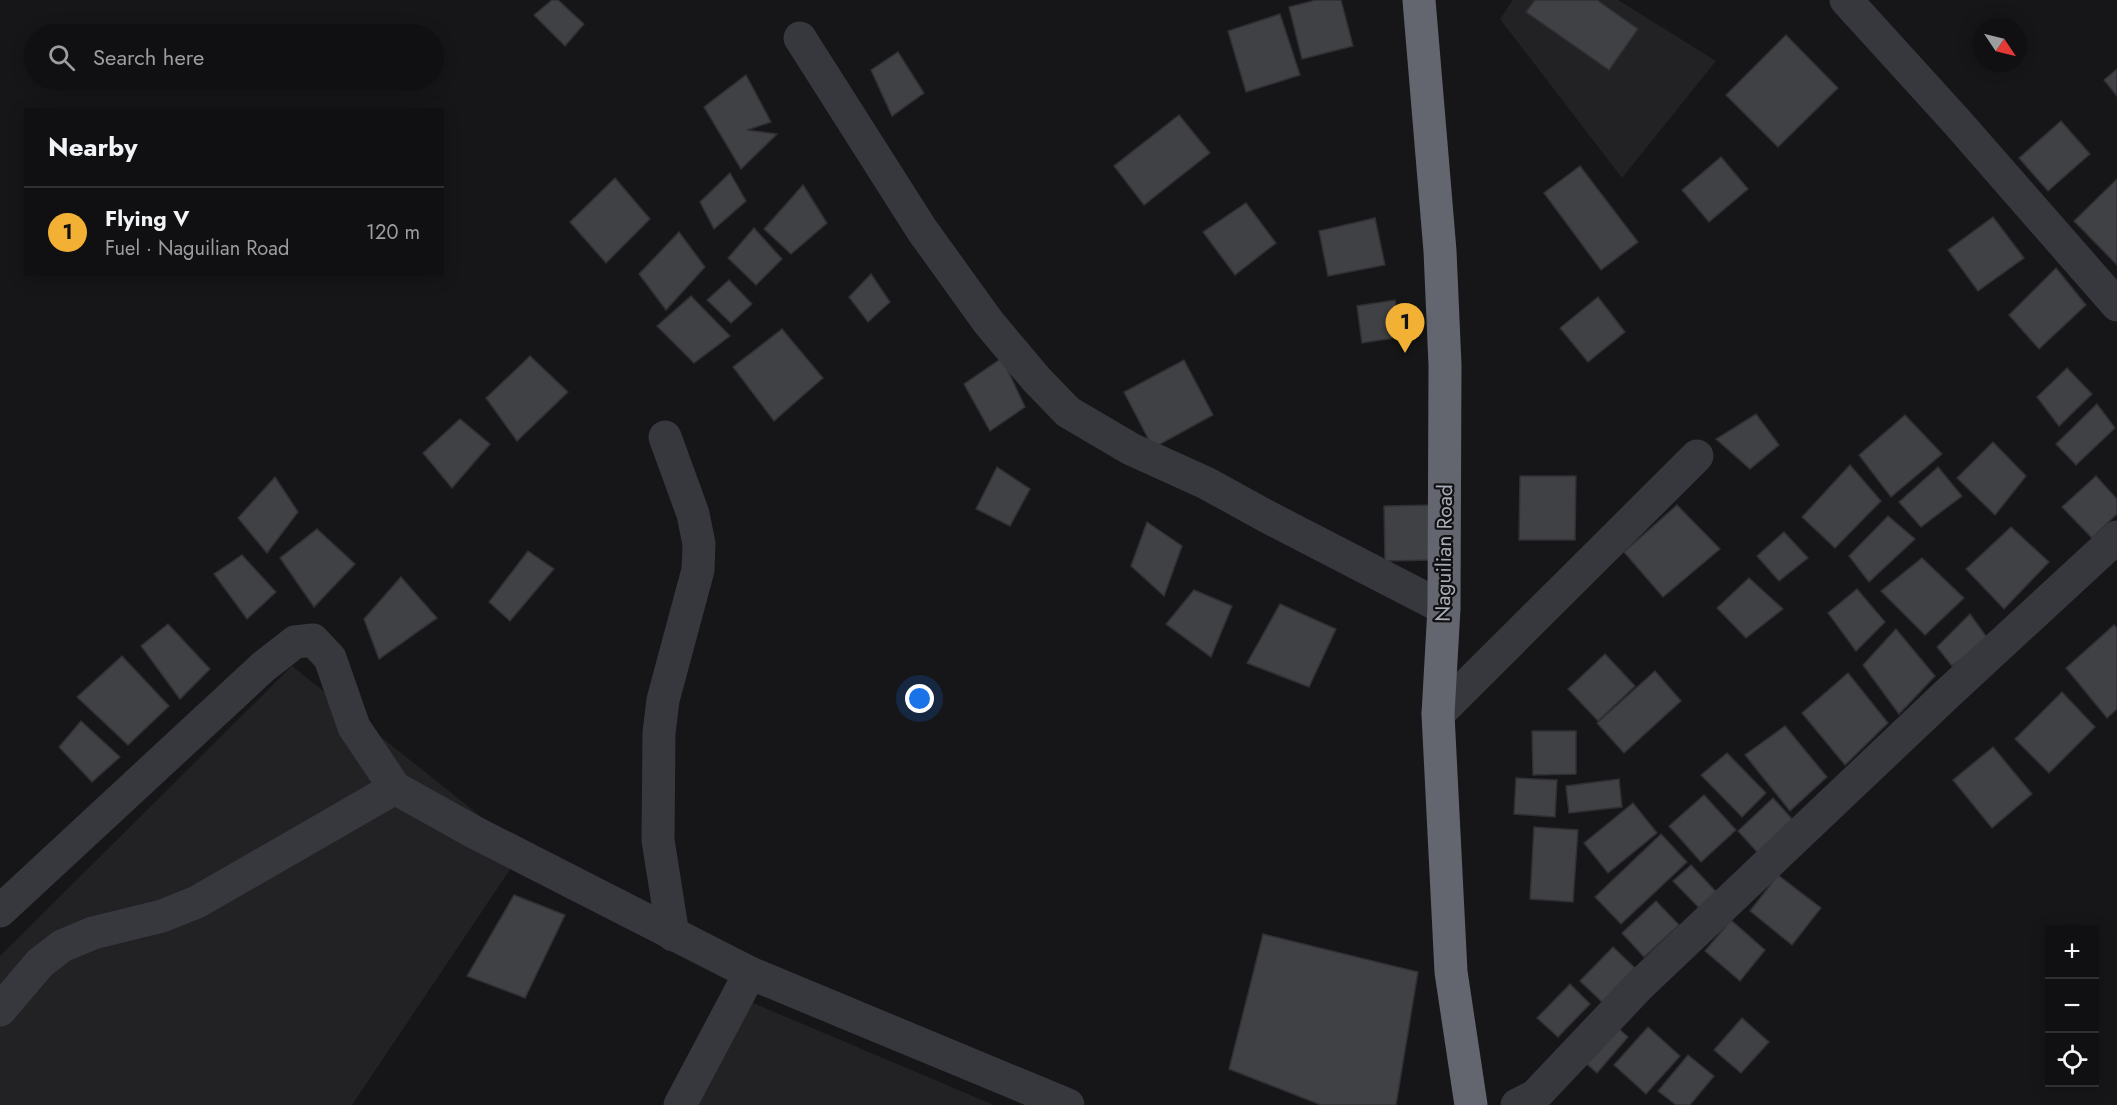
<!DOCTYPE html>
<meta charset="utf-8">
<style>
:root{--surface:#101012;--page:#1e1e20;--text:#f1f3f6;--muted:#9c9d9f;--line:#303032;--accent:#f2b134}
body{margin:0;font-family:Jost,sans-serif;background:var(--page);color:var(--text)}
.controls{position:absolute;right:18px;bottom:18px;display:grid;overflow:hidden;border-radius:0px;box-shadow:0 3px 15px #0003}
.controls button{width:54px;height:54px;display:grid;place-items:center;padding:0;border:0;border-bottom:2px solid var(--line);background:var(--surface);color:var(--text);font:30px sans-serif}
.compass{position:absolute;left:1973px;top:18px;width:54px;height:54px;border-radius:50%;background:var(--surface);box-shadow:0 3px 15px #0003;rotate:125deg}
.you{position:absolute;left:920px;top:699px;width:21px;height:21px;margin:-15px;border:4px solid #fff;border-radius:50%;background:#1a73e8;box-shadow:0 0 0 9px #1a73e833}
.badge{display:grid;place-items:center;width:39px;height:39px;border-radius:50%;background:var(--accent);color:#111;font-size:20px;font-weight:700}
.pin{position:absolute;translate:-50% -50px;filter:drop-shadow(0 2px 3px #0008)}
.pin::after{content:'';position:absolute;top:32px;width:21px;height:18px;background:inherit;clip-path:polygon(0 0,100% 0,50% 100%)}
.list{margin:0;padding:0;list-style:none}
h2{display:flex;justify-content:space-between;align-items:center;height:78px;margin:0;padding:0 24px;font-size:26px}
h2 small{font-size:20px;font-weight:400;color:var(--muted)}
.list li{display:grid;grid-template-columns:39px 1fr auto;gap:18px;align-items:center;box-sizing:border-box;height:90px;padding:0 24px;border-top:2px solid var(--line)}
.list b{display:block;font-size:22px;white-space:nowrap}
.list p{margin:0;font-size:20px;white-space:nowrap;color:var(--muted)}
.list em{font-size:20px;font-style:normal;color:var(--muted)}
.icon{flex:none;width:33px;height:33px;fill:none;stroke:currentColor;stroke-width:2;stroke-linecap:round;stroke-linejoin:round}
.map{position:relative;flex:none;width:2117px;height:1105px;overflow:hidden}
.search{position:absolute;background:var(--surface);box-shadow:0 3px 15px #0003;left:24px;top:24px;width:420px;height:66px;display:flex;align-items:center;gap:15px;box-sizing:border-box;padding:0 21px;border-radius:33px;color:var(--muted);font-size:22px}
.panel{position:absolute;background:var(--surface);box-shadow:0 3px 15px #0003;left:24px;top:108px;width:420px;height:168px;border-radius:0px}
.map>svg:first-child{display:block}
</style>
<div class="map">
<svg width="2117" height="1105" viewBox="0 0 2117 1105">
<rect width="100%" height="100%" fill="#161618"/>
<g fill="#222225">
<path d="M1513 0H1618L1716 61 1622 178 1500 19Z"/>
<path d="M292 666 523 850 352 1105H0V956Z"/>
<path d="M746 1000 994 1105H693Z"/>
</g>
<g fill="#404145" stroke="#303034" stroke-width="1.5">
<path d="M552 0H558L584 24 565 46 534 15Z"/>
<path d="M1316 0H1341L1353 46 1302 59 1289 7Z"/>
<path d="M1535 0H1597L1638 29 1609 70 1526 12Z"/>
<path d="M1280 14 1300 75 1246 92 1228 31Z"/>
<path d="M1786 35 1838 88 1778 147 1726 95Z"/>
<path d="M898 52 924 93 892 116 871 70Z"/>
<path d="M2117 69V96L2104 80Z"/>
<path d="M746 75 771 122 747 130 777 134 741 169 704 107Z"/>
<path d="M1179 115 1210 153 1144 205 1114 166Z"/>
<path d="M2061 121 2090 154 2048 191 2019 158Z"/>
<path d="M1721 157 1748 189 1709 222 1682 190Z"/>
<path d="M1580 166 1638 242 1601 270 1544 193Z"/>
<path d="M730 173 746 201 714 229 700 202Z"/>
<path d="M615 178 650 219 606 263 570 222Z"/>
<path d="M2117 179V265L2074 221Z"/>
<path d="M803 185 827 223 791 254 764 229Z"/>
<path d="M1246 203 1276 243 1235 275 1203 232Z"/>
<path d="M1993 217 2024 258 1978 291 1948 250Z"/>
<path d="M1375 218 1385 265 1328 276 1319 231Z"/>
<path d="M754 228 782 259 756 285 728 258Z"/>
<path d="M679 232 705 267 666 310 639 274Z"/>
<path d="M2056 268 2086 305 2039 349 2009 315Z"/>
<path d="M871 274 890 302 868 322 849 297Z"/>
<path d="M729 280 752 304 731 323 707 300Z"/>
<path d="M691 296 730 336 694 363 657 326Z"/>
<path d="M1598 297 1625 332 1588 362 1560 328Z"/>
<path d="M1395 300 1401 337 1362 343 1357 306Z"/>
<path d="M782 329 823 378 774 421 733 367Z"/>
<path d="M530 356 568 392 517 441 486 398Z"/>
<path d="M1002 358 1025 407 990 431 964 384Z"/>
<path d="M1184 360 1213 415 1153 448 1124 392Z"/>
<path d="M2067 368 2092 394 2059 426 2037 397Z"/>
<path d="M2097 404 2115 428 2076 465 2056 444Z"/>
<path d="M1756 414 1779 445 1750 469 1716 439Z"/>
<path d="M1905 415 1942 454 1891 497 1859 455Z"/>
<path d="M460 419 490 444 452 488 423 453Z"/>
<path d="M1993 442 2026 476 1995 515 1957 478Z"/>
<path d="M1850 465 1881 501 1835 548 1802 517Z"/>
<path d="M997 467 1030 489 1010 526 976 509Z"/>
<path d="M1938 467 1962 496 1921 527 1899 502Z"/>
<path d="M1520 476H1576L1575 540H1519Z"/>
<path d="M2096 476 2117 499V514L2092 538 2062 507Z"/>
<path d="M275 477 298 512 267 553 238 518Z"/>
<path d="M1433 505 1434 560 1385 561 1384 506Z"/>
<path d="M1677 505 1720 549 1663 597 1624 552Z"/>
<path d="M1888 516 1915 539 1869 582 1849 556Z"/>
<path d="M1147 522 1182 546 1164 596 1131 566Z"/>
<path d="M2011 527 2049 562 2004 609 1966 569Z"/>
<path d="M317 529 355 564 314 607 280 558Z"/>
<path d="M1784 532 1808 558 1779 581 1757 556Z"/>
<path d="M528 551 554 569 510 621 489 602Z"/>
<path d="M242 555 276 592 247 619 214 574Z"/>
<path d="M1922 558 1964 598 1925 635 1881 591Z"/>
<path d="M401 577 437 618 379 659 364 619Z"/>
<path d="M1749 578 1783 609 1746 638 1717 608Z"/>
<path d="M1857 589 1885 622 1856 651 1828 613Z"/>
<path d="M1194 590 1232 606 1211 657 1166 624Z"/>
<path d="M1280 604 1336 629 1309 687 1247 663Z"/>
<path d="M1970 614 1988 639 1952 666 1937 647Z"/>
<path d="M168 624 210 669 180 699 141 646Z"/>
<path d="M2114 625 2117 628V709L2107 718 2066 668Z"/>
<path d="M1896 629 1935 676 1899 714 1863 665Z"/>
<path d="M1605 654 1635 686 1598 721 1568 689Z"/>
<path d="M122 656 169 706 128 745 77 697Z"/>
<path d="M1655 671 1681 701 1624 753 1597 723Z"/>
<path d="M1848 673 1888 723 1845 765 1802 713Z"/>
<path d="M2062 692 2095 727 2049 773 2015 739Z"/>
<path d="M81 721 120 757 92 782 59 747Z"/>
<path d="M1785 726 1827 777 1790 811 1745 755Z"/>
<path d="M1532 731H1576V774L1533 775Z"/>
<path d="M1993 747 2032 794 1992 828 1953 780Z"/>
<path d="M1727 753 1766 793 1742 817 1701 775Z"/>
<path d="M1516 778 1557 780 1555 817 1514 814Z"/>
<path d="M1619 779 1622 807 1569 813 1566 786Z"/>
<path d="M1704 795 1736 830 1701 862 1669 826Z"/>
<path d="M1773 798 1793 820 1758 853 1738 831Z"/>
<path d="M1633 803 1657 833 1608 873 1584 843Z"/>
<path d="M1534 827 1578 830 1573 902 1530 899Z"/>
<path d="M1661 834 1687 862 1621 924 1595 897Z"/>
<path d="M1691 865 1721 897 1704 913 1673 881Z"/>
<path d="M1778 875 1821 908 1792 945 1750 911Z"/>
<path d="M514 895 565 915 525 998 467 976Z"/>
<path d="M1656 901 1679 925 1644 957 1622 933Z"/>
<path d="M1731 920 1765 950 1740 981 1705 951Z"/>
<path d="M1263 934 1418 972 1396 1105H1321L1229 1069Z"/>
<path d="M1613 947 1635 968 1602 1002 1580 981Z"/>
<path d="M1570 984 1590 1004 1558 1037 1537 1018Z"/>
<path d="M1742 1018 1769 1042 1741 1073 1714 1050Z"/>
<path d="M1610 1021 1628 1037 1597 1073 1579 1057Z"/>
<path d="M1648 1027 1680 1056 1646 1094 1614 1065Z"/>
<path d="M1688 1055 1714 1076 1690 1105H1676L1658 1091Z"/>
</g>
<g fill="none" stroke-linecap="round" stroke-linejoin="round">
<g stroke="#37383d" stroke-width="33">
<path d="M1846 0 1957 122 2117 305"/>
<path d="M800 38 922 230 989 323 1037 380 1068 412 1131 449 1206 483 1266 516 1444 608"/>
<path d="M665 437 693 514 699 544 698 570 663 700 659 733 658 840 673 935"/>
<path d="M1438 714 1697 456"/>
<path d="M0 911 263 667 295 642 313 640 330 658 354 727 395 788"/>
<path d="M0 1010 40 963 62 946 93 933 162 916 197 902 395 788 472 831 750 973 1068 1105"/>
<path d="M680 1105 750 973"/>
<path d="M1517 1105 1535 1096 1640 985 1947 694 2117 537"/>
</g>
<path stroke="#63666e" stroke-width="33" d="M1419 0 1440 251 1445 365 1444 608 1438 714 1451 972 1471 1105"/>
</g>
<g text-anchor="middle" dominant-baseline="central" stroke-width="4.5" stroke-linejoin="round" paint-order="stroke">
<g font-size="21" fill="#a8adb8" stroke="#111113">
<text transform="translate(1444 553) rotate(-89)">Naguilian Road</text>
</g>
</g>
</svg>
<div class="controls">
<button>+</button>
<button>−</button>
<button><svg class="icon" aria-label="locate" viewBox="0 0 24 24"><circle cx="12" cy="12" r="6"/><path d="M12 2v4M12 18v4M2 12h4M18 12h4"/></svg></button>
</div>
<svg class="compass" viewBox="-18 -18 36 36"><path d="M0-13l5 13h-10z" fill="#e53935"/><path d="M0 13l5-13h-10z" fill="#9c9d9f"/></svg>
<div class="you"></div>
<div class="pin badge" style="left:1405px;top:353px">1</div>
<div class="search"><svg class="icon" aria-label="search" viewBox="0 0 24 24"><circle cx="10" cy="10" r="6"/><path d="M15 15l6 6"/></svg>Search here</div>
<section class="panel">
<h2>Nearby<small></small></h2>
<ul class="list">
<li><span class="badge">1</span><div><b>Flying V</b><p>Fuel · Naguilian Road</p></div><em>120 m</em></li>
</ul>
</section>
</div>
